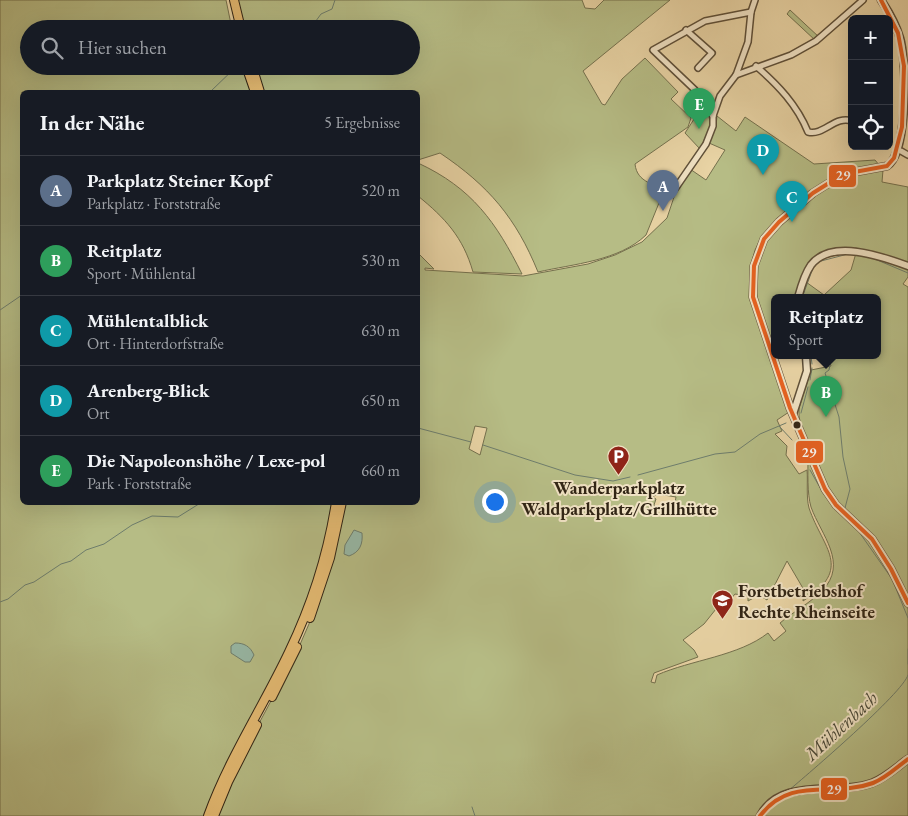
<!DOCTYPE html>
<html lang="de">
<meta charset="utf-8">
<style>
:root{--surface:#171b24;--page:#20242c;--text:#f1f3f6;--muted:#9ea1a6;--line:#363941;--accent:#0f766e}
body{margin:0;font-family:"EB Garamond",serif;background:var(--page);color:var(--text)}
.controls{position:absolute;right:15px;top:15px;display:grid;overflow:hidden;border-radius:8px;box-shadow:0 5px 20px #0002}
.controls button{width:45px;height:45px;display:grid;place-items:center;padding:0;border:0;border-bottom:1px solid var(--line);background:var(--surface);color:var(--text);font:25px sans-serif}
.you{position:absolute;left:494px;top:501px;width:18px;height:18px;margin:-12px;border:4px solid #fff;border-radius:50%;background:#1a73e8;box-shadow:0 0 0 8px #1a73e833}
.badge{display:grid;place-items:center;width:32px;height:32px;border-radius:50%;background:var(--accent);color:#fff;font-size:16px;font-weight:700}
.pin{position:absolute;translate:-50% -41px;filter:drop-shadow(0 1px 2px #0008)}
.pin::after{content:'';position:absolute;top:26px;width:18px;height:15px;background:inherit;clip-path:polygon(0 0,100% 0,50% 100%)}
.popup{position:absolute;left:771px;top:294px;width:110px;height:65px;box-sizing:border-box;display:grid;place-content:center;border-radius:8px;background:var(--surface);filter:drop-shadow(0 1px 4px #0005);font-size:16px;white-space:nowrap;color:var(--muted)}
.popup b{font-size:19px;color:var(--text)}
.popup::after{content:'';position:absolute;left:50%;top:100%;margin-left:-10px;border:10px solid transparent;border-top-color:var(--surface)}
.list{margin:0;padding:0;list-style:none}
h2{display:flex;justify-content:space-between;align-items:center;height:65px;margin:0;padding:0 20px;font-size:21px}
h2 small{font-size:16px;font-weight:400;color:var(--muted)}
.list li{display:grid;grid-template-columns:32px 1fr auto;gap:15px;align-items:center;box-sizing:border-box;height:70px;padding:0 20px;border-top:1px solid var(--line)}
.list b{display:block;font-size:19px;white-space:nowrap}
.list p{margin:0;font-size:16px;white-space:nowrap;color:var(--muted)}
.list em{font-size:16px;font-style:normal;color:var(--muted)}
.icon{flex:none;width:28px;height:28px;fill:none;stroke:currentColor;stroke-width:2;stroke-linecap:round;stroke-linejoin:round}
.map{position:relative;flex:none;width:908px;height:816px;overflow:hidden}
.search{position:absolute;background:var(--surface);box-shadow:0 5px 20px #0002;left:20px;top:20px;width:400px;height:55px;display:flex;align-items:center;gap:12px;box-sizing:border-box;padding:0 18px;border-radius:28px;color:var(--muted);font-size:19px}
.panel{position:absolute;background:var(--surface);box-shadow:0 5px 20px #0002;left:20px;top:90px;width:400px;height:415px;border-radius:8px}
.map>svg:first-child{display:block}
</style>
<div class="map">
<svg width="908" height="816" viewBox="0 0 908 816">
<rect width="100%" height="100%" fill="#e8d3a4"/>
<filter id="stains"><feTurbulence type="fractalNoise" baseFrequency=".004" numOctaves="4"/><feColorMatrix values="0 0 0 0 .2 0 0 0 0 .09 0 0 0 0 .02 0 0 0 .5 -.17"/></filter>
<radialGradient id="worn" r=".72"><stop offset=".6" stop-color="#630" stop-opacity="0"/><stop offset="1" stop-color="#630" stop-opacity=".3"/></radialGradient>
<g fill="#b6bc85" stroke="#74704d" fill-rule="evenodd">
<path d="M0 0H226L232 29H29V66H242L251 92H22V502L333 503 332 520 306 612 207 816H0Z"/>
<path d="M238 0H582L585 8 595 9 604 0H670L583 71 602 104 605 105 622 79 645 58 678 92 671 99 691 118 688 127 635 164C637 183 655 184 670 192L661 198 646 235C619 261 573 264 538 272 516 218 489 186 440 153L418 160V92H264L255 66H411V29H244Z"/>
<path d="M790 10 820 38 816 41 787 14Z"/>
<path d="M707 109 711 125 700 149 685 133 698 113Z"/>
<path d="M717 116 736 131 745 117 814 164 875 160 880 166 851 170 811 191 762 236 755 250 751 265V299L789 412 777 420 782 431 775 434 787 446 786 455 799 474 807 470C808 481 806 497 809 508 823 549 854 568 803 601L804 590 787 561 767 600 759 595 748 601V596L735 594 724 607 720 604 704 624 683 640 694 650 698 657 654 673 651 682 655 683 657 675C691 660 739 656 768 633L774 641 786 631 780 623C793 612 810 603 822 591 849 563 821 535 811 507 807 494 808 471 808 457L822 489 868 538 891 574 908 609V758L871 781 778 797 759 816H215L241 757 295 656 312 617 342 521 345 503 418 502V253L434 269 425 268V270L523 276 588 264 615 255 642 242 667 218 676 191 690 169 706 180 725 150 709 143 716 126ZM475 426 487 428 480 455 469 449ZM658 494 676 497 674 508 662 514 648 510V507L655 511 656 508 654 505 656 499 652 497Z"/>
<path d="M418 163C472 188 496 222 522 274L473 272C463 237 445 218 418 196Z"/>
<path d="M883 170 882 182 908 187V265L856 248 818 256 811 261 796 298H775V340L770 343C762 318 753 295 756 268 759 234 812 192 841 179 854 174 869 173 883 170Z"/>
<path d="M856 253 871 256 908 268V277L903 284 908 287V598L894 570 838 504 826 485 801 426 799 416V408L811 370 831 366 828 356H877V298H801L806 282 824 295 851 270Z"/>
<path d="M908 761V816H761L769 806 791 793 872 784Z"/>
</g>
<g fill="#97b8a6" stroke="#6e7d6c">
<path d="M354 530 362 533C363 544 360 552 349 556L344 554 345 545Z"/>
<path d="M235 643C244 643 250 646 254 655L250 662H245L231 653V646Z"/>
</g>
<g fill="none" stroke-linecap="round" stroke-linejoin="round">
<g stroke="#6e7d6c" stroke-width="1">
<path d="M310 29 321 14 332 9 335 0"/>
<path d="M210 92 237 66"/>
<path d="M870 257 908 273"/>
<path d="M821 261 848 254"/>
<path d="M802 298 813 268"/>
<path d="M0 310 22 295"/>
<path d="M811 356 812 364"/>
<path d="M825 356 829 363"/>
<path d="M830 365 829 370 825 373 839 417 843 457 850 489 845 508"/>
<path d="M810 380 812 368"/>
<path d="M801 413 808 387"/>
<path d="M786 423 779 426 792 440"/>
<path d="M418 428 471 442"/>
<path d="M483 445 575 475 613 481 630 477"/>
<path d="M810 470 823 493 832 505"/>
<path d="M638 475 715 454 735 452 760 434 779 426"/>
<path d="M857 529 892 579 908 618"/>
<path d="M0 602 8 599 25 585 34 582 61 564 71 561 86 550 104 544 132 525 152 516 178 517 202 502"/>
<path d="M908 649V664"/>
<path d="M788 791C807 775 903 693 908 675"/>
<path d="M472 807 475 816"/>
</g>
<defs>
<g id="minor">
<path d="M686 30 712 53 698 68"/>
<path d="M756 66C778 85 797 105 808 132 824 136 835 115 852 121"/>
<path d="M736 75 791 55 816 41 863 0"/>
<path d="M713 116 695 90 653 50 705 21 751 12"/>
<path d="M901 151 908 155"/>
<path d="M675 189 706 144 713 126V116L720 96 736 75 748 42 751 12 755 0"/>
</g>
<g id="tertiary">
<path d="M881 0C889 12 896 24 900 38 907 62 908 154 887 166L849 173 837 178 813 193 779 222 764 239 754 266 753 297 790 408 825 489 836 505 872 539 891 569 908 603"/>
<path d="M798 298C801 287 804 275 811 265 832 238 883 257 908 266"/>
<path d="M793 414 807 371 806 356"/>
<path d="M760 816C781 776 837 796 872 783 885 778 897 767 908 759"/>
</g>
<g id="trunk">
<path d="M234 0 241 29"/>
<path d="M246 66 255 92"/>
<path d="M252 66 260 92"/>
<path d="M310 618 330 558 342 502"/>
<path d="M272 697 297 647"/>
<path d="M208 816C229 758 263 707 289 652 312 604 328 554 336 502"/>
<path d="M214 816 228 782 257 725"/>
</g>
</defs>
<use href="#minor" stroke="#5f5039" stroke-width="8"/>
<use href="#tertiary" stroke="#5f5039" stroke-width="9"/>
<use href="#trunk" stroke="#312515" stroke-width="10"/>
<use href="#minor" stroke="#f0e2c4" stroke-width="5"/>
<use href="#tertiary" stroke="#f0e2c4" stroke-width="6"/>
<use href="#trunk" stroke="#e4ba72" stroke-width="8"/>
<defs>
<g id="bus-1">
<path d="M881 0 898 33 904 66 902 127 894 158 887 166 849 173 837 178 813 193 779 222 764 239 754 266 753 297 790 408 825 489 836 505 872 539 891 569 908 603"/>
<path d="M760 816C791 775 832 798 873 783 886 778 897 767 908 759"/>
</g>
</defs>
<use href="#bus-1" stroke="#f0e2c4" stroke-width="8"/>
<use href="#bus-1" stroke="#e86221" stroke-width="4"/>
</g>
<defs>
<symbol id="parking-pin" viewBox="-11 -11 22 30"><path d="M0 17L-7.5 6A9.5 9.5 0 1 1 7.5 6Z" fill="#8f2418" stroke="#f0e2c4"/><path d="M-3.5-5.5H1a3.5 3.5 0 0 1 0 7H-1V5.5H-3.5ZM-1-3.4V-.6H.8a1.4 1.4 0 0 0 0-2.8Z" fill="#fff"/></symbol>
<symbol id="school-pin" viewBox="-11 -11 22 30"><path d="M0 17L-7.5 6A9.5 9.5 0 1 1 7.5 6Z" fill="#8f2418" stroke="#f0e2c4"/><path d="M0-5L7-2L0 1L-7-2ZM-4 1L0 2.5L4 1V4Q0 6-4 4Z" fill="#fff"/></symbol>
</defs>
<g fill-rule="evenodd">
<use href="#parking-pin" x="606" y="444" width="25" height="34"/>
<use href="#school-pin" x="710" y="588" width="25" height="34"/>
</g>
<circle fill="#312515" stroke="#f0e2c4" stroke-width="2" cx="797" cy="425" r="4.5"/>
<g text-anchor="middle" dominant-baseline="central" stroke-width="4" stroke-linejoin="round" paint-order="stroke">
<g font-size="18" font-weight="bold" fill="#312515" stroke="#f0e2c4">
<text x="619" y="487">Wanderparkplatz<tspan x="619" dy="21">Waldparkplatz/Grillhütte</tspan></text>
<text x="738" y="590" text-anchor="start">Forstbetriebshof<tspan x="738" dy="21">Rechte Rheinseite</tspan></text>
</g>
<g font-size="19" font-style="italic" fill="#4a4a39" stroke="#f0e2c4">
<text transform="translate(841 726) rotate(-43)">Mühlenbach</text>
</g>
</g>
<g stroke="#f0e2c4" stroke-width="2">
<rect x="828" y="164" width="29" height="24" rx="5" fill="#e86221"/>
<rect x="795" y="440" width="29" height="24" rx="5" fill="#e86221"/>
<rect x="820" y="777" width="28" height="24" rx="5" fill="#e86221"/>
</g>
<g font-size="14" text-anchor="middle" font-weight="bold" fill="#fff">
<text x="843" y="180">29</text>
<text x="809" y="457">29</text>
<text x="834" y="794">29</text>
</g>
<rect width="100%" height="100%" filter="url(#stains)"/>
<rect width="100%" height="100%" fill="url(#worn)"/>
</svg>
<div class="controls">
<button>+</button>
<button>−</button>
<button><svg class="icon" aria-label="locate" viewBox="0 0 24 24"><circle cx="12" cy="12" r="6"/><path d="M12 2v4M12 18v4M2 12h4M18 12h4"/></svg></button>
</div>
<div class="you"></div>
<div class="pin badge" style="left:663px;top:211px;background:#5c6f8a">A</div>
<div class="pin badge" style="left:826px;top:417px;background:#2e9e5b">B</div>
<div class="popup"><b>Reitplatz</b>Sport</div>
<div class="pin badge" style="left:792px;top:222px;background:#0f9aa8">C</div>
<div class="pin badge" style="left:763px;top:175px;background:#0f9aa8">D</div>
<div class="pin badge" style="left:699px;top:129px;background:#2e9e5b">E</div>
<div class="search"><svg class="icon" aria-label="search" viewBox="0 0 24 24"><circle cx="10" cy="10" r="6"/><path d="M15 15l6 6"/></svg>Hier suchen</div>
<section class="panel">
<h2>In der Nähe<small>5 Ergebnisse</small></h2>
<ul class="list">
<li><span class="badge" style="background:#5c6f8a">A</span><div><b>Parkplatz Steiner Kopf</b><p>Parkplatz · Forststraße</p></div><em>520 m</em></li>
<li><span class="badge" style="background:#2e9e5b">B</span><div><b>Reitplatz</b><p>Sport · Mühlental</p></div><em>530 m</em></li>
<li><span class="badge" style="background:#0f9aa8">C</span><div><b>Mühlentalblick</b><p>Ort · Hinterdorfstraße</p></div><em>630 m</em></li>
<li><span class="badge" style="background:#0f9aa8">D</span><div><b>Arenberg-Blick</b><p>Ort</p></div><em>650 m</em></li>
<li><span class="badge" style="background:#2e9e5b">E</span><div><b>Die Napoleonshöhe / Lexe-pol</b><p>Park · Forststraße</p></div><em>660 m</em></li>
</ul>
</section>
</div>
